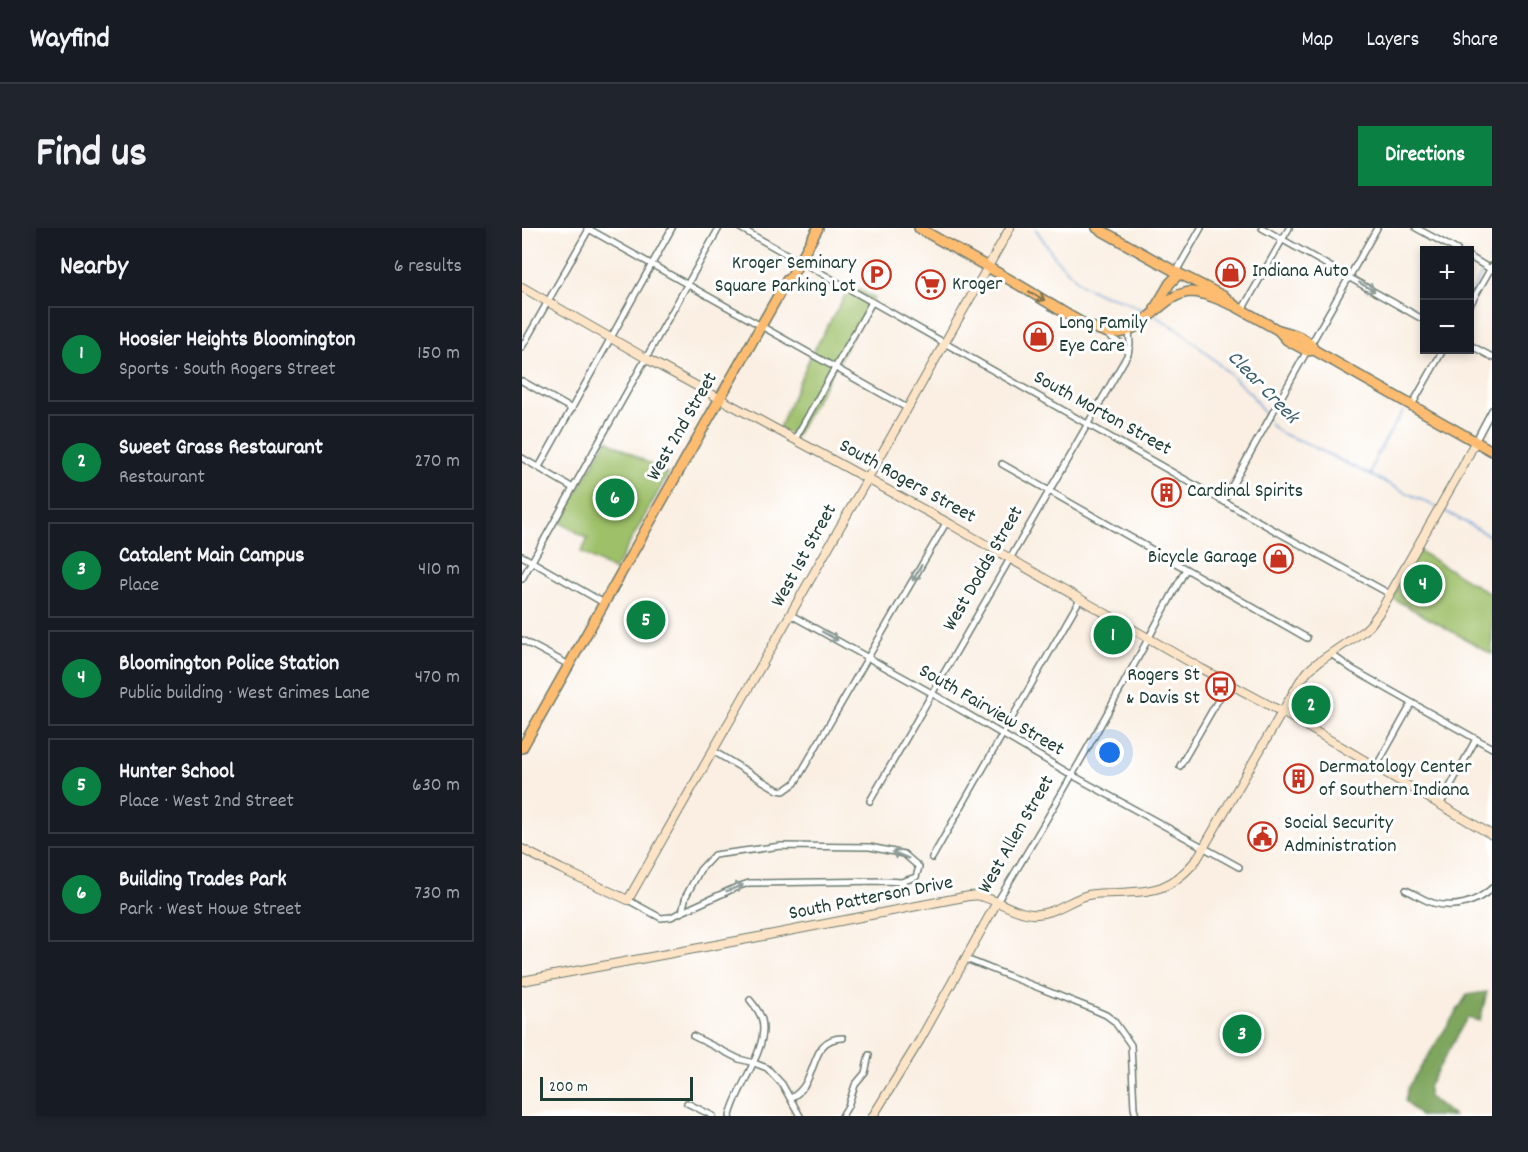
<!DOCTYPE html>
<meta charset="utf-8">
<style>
:root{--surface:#171b24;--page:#20242c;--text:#f1f3f6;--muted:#9ea1a6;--line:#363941;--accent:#0b8043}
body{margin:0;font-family:Dekko,sans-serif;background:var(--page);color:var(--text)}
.controls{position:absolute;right:18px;top:18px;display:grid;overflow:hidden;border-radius:0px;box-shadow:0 3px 9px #0003}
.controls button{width:54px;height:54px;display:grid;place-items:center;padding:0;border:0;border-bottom:2px solid var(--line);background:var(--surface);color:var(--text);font:30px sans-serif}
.scale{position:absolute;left:18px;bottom:15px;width:153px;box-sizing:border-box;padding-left:6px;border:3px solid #1f3d34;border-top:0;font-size:16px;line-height:21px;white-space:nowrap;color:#1f3d34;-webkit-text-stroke:4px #fff;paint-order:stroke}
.you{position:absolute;left:588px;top:525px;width:21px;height:21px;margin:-15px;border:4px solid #fff;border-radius:50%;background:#1a73e8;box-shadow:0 0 0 9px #1a73e833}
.badge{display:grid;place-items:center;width:39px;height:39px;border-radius:50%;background:var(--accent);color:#fff;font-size:20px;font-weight:700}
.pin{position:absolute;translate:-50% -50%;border:3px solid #fff;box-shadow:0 2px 6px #0006}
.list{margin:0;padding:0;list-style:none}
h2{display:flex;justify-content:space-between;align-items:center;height:78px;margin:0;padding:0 24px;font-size:26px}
h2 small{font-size:20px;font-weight:400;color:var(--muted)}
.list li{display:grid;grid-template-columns:39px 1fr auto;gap:18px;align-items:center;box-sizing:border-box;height:96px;margin:0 12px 12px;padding:0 12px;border:2px solid var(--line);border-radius:0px}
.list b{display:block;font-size:22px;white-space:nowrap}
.list p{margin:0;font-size:20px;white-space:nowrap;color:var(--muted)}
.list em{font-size:20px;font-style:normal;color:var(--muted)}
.map{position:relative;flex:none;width:970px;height:888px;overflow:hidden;border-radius:0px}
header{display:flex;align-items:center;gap:36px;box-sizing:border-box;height:84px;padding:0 30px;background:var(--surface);border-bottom:2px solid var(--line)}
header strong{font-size:28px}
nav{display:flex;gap:33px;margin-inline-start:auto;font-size:21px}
.intro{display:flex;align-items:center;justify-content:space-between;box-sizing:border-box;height:144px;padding:0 36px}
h1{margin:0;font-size:42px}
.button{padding:15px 27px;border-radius:0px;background:var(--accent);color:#fff;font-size:21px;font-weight:700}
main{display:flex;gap:36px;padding:0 36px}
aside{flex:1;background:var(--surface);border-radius:0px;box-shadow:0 3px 9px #0003}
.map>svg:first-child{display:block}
</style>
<header>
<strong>Wayfind</strong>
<nav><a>Map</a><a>Layers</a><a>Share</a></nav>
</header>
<div class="intro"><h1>Find us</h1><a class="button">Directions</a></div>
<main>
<aside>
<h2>Nearby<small>6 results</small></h2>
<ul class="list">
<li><span class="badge">1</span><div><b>Hoosier Heights Bloomington</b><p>Sports · South Rogers Street</p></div><em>150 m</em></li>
<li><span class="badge">2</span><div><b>Sweet Grass Restaurant</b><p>Restaurant</p></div><em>270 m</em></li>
<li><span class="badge">3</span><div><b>Catalent Main Campus</b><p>Place</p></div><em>410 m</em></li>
<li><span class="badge">4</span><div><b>Bloomington Police Station</b><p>Public building · West Grimes Lane</p></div><em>470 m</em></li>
<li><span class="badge">5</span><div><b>Hunter School</b><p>Place · West 2nd Street</p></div><em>630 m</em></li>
<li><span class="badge">6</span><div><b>Building Trades Park</b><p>Park · West Howe Street</p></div><em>730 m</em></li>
</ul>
</aside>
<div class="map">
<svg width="970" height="888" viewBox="0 0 970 888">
<rect width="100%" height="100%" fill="#fff"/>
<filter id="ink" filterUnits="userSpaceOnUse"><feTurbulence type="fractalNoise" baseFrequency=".0167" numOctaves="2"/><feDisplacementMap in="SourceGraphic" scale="12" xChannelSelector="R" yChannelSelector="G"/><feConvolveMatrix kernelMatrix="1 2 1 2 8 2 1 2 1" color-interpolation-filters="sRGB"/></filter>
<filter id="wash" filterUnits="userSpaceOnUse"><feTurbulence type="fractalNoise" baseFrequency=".008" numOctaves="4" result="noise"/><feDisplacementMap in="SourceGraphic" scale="24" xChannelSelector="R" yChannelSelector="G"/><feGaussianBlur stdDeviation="1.35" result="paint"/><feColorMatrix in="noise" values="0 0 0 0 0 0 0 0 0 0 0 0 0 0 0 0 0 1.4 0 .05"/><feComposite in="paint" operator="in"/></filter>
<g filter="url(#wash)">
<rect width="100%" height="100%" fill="#faefe2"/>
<g fill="#9ec069" stroke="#5e7e4e" stroke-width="1.5">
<path d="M329 57 352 70 273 209 257 200 288 129Z"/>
<path d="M85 212 146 246 92 343 59 324 66 311 38 294Z"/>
<path d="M897 323 970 367V426L870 370Z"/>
</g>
<path fill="#7ea65d" stroke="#4e7248" stroke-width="1.5" d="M965 764 958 793 945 790 906 859 907 869 932 888H898L883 873 886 859 945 767Z"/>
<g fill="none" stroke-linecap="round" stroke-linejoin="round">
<g stroke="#6b9fd7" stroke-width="1.5">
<path d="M513 0 534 31 560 57 581 67 601 72 626 85"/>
<path d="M968 32 970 28"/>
<path d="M948 67 960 45"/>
<path d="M633 88 657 102 688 128 729 166 746 191"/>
<path d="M748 195C757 208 771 209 784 215 827 237 871 258 914 279"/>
<path d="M849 248C848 232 873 197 882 182"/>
<path d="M919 281 970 309"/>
</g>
</g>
</g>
<g filter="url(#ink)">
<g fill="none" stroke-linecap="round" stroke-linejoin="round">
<defs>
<g id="street">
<path d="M65 0 385 180"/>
<path d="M218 0 273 31"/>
<path d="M740 0 902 92"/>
<path d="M894 0 935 22"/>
<path d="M948 29 970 42"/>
<path d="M278 33 759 306 868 366"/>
<path d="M654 44 679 0"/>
<path d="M948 77 970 38"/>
<path d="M720 82 767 0"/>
<path d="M584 106 602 118 606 125"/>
<path d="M789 116 855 0"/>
<path d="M948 117 970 129"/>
<path d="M0 119 67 1"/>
<path d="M0 153 50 181"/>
<path d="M890 177 921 122"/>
<path d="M273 211 350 74"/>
<path d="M953 214 970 182"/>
<path d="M0 230 51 260"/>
<path d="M480 236 785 410"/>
<path d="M17 239 150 0"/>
<path d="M702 272 785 123"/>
<path d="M0 328 82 375"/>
<path d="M0 351 197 0"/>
<path d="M269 387 406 463 550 547 717 639"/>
<path d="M0 412 47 437"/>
<path d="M809 426 830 441 970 520"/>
<path d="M191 523 256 562 262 563 273 555 424 295"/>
<path d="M658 538 706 455"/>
<path d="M854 539 890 475"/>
<path d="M348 573C435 424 520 275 606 126L608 116 607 103"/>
<path d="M918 577 954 511"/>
<path d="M410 630 558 371"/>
<path d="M884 662C893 666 902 672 911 675 932 681 954 675 970 660"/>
<path d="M106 672 139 690 149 689 215 659 227 655 364 653 379 654 394 649 397 639 382 626 348 619 259 618 192 627 178 642 164 668 160 684"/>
<path d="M475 674C542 565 604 453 664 341"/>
<path d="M444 731 568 780 584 787 592 793 609 817 612 880 614 888"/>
<path d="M171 808 217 831 232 835 245 840 260 856 278 888"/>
<path d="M269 870C299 853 285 810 321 810"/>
<path d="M165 875 191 888"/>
<path d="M208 888C214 860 247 821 240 792 238 784 233 778 228 772"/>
<path d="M320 888 326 878 333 857 343 845 347 827"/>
</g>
<g id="secondary">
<path d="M0 59 127 132 428 296 680 441 760 484 970 607"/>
<path d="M0 621 39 641 106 672 488 0"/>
<path d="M0 753 231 710 431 671C439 670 450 666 458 668 476 672 492 685 510 686 530 688 547 672 566 667 575 665 585 665 594 665 632 664 650 662 675 631L778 453 787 442 795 435 843 402 849 396 859 382 940 240 953 214"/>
<path d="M351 888 398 812 475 674"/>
</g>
<g id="primary">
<path d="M397 0C438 24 480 46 520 71 540 83 567 102 590 105 622 108 637 66 669 64 684 64 699 73 713 78"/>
<path d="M575 0 654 44 703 69 713 78 756 102 765 112 785 123 792 122"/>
<path d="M633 80 648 55 654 49V44"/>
<path d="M757 102C769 105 787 110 792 122L970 223"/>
<path d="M0 520 265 52 269 49 296 0"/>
</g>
</defs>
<use href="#street" stroke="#6c7b71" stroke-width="8"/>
<use href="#secondary" stroke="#6c7b71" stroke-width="10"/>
<use href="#primary" stroke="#6c7b71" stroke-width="12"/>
<use href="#street" stroke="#fff" stroke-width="5"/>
<use href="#secondary" stroke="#fee4c6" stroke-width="8"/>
<use href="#primary" stroke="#fdbc70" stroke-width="9"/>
</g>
<defs><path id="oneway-shaft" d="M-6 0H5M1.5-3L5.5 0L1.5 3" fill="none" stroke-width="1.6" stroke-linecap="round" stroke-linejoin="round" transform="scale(1.5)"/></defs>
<g stroke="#8f9e9a">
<use href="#oneway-shaft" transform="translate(845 59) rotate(29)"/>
<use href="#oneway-shaft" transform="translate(395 345) rotate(120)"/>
<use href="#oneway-shaft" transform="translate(308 408) rotate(29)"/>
<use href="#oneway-shaft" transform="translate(378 627) rotate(-158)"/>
<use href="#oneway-shaft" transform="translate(213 660) rotate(-21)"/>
</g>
<use stroke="#83764f" href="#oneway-shaft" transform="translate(515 68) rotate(30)"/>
</g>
<defs>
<symbol id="shop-ring" viewBox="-11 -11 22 22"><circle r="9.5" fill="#fff" stroke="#c8321e" stroke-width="1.5"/><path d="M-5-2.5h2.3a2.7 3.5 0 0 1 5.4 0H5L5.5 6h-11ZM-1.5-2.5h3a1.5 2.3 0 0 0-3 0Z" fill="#c8321e"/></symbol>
<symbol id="parking-ring" viewBox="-11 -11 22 22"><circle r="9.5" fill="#fff" stroke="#c8321e" stroke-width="1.5"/><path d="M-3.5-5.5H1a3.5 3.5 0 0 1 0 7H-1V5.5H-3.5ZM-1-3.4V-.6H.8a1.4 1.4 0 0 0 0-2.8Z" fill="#c8321e"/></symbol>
<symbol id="supermarket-ring" viewBox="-11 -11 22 22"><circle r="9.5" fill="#fff" stroke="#c8321e" stroke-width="1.5"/><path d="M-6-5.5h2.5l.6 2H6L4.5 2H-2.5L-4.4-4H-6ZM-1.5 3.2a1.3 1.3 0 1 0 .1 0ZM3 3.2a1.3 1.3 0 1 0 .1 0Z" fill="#c8321e"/></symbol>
<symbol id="building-ring" viewBox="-11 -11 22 22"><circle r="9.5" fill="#fff" stroke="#c8321e" stroke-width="1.5"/><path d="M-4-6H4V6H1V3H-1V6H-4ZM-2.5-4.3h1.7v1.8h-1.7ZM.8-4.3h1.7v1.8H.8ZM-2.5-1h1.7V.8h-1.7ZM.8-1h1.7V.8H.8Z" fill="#c8321e"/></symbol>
<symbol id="bus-ring" viewBox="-11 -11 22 22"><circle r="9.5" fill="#fff" stroke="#c8321e" stroke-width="1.5"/><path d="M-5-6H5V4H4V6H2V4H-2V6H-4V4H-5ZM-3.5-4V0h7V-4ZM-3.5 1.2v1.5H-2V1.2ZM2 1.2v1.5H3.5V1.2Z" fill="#c8321e"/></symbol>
<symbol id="civic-ring" viewBox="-11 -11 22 22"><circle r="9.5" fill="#fff" stroke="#c8321e" stroke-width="1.5"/><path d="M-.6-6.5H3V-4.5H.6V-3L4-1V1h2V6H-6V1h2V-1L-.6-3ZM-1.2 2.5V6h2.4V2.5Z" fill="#c8321e"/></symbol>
</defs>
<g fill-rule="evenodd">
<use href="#shop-ring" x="692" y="28" width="33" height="33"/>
<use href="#parking-ring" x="338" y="30" width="33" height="33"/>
<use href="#supermarket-ring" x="392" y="40" width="33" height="33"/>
<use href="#shop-ring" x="500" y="92" width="33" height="33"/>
<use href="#building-ring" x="628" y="248" width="33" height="33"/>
<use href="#shop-ring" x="740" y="314" width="33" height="33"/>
<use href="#bus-ring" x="682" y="442" width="33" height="33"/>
<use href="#building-ring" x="760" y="534" width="33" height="33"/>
<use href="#civic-ring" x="724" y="592" width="33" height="33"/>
</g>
<g text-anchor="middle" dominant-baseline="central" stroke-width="6" stroke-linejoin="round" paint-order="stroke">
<g font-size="20" fill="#1f3d34" stroke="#fff" text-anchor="start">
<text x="334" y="36" text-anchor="end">Kroger Seminary<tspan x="334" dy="23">Square Parking Lot</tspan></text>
<text x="730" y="44">Indiana Auto</text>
<text x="430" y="57">Kroger</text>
<text x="537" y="96">Long Family<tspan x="537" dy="23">Eye Care</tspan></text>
<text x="665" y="264">Cardinal Spirits</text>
<text x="735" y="330" text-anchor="end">Bicycle Garage</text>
<text x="678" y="448" text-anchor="end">Rogers St<tspan x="678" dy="23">&amp; Davis St</tspan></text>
<text x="797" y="540">Dermatology Center<tspan x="797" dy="23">of Southern Indiana</tspan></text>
<text x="762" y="596">Social Security<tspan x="762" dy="23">Administration</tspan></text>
</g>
<g font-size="20" fill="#1f3d34" stroke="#fff">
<text transform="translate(580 186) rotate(29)">South Morton Street</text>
<text transform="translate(161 199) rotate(-60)">West 2nd Street</text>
<text transform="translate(385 254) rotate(29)">South Rogers Street</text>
<text transform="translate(283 328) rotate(-61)">West 1st Street</text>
<text transform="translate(462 341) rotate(-60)">West Dodds Street</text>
<text transform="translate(469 483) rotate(30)">South Fairview Street</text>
<text transform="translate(495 607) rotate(-60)">West Allen Street</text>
<text transform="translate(349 671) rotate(-11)">South Patterson Drive</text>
</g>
<g font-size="21" font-style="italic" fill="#3a5f6d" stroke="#fff">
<text transform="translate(740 160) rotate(46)">Clear Creek</text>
</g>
</g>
</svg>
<div class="controls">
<button>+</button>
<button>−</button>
</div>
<div class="scale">200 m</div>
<div class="you"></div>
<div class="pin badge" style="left:591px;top:407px">1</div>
<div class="pin badge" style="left:789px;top:477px">2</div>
<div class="pin badge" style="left:720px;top:806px">3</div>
<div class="pin badge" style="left:901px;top:356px">4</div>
<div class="pin badge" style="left:124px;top:392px">5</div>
<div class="pin badge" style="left:93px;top:270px">6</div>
</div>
</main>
